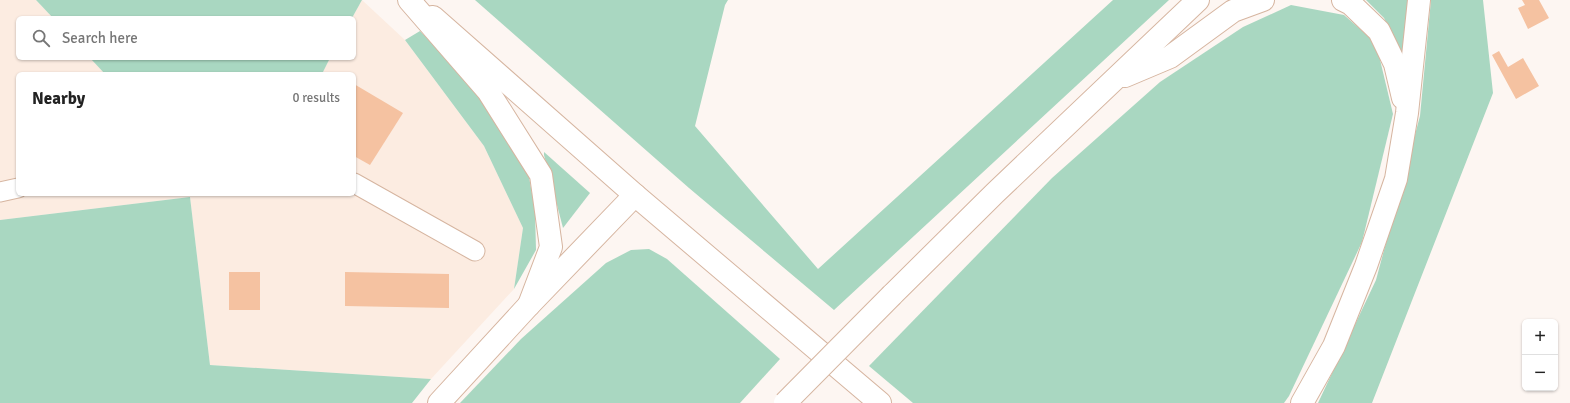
<!DOCTYPE html>
<meta charset="utf-8">
<style>
:root{--surface:#fff;--page:#f2f2f2;--text:#222;--muted:#767676;--line:#e0e0e0}
body{margin:0;font-family:Signika,sans-serif;background:var(--page);color:var(--text)}
.controls{position:absolute;right:12px;bottom:12px;display:grid;overflow:hidden;border-radius:6px;box-shadow:0 1px 3px #0004}
.controls button{width:36px;height:36px;display:grid;place-items:center;padding:0;border:0;border-bottom:1px solid var(--line);background:var(--surface);color:var(--text);font:20px sans-serif}
.list{margin:0;padding:0;list-style:none}
h2{display:flex;justify-content:space-between;align-items:center;height:52px;margin:0;padding:0 16px;font-size:17px}
h2 small{font-size:13px;font-weight:400;color:var(--muted)}
.icon{flex:none;width:22px;height:22px;fill:none;stroke:currentColor;stroke-width:2;stroke-linecap:round;stroke-linejoin:round}
.map{position:relative;flex:none;width:1570px;height:403px;overflow:hidden}
.search{position:absolute;background:var(--surface);box-shadow:0 1px 3px #0004;left:16px;top:16px;width:340px;height:44px;display:flex;align-items:center;gap:10px;box-sizing:border-box;padding:0 14px;border-radius:6px;color:var(--muted);font-size:15px}
.panel{position:absolute;background:var(--surface);box-shadow:0 1px 3px #0004;left:16px;top:72px;width:340px;height:124px;border-radius:6px}
.map>svg:first-child{display:block}
</style>
<div class="map">
<svg width="1570" height="403" viewBox="0 0 1570 403">
<rect width="100%" height="100%" fill="#fdf6f2"/>
<path fill="#fcece1" d="M0 0H36L53 18H18V58H90L105 74H18V194H354V74H322L330 58H354V18H352L362 0 405 40 484 146 523 228 514 289 431 379 210 365 190 197 0 220Z"/>
<g fill="#a9d7c1">
<path d="M36 0H362L352 18H53Z"/>
<path d="M475 0H728L725 5 695 126 818 269 1113 0H1169L834 310 689 188Z"/>
<path d="M1366 0H1409L1402 55 1384 18Z"/>
<path d="M1431 0H1483L1493 93 1372 403H1318L1376 280 1420 116Z"/>
<path d="M1291 5 1344 15 1376 43 1393 114 1362 242 1289 396 1284 403H913L869 366 1052 178 1160 82 1243 27Z"/>
<path d="M420 31 465 78 500 126 528 171 535 211 536 250 514 289 523 228 484 146 405 40Z"/>
<path d="M90 58H330L322 74H105Z"/>
<path d="M544 152 590 193 563 228 544 155Z"/>
<path d="M190 197 210 365 431 379 412 403H0V220Z"/>
<path d="M649 249 667 259 780 359 740 403H460L521 339 606 263 631 250Z"/>
</g>
<g fill="#f5c2a1">
<path d="M1522 0H1539L1549 18 1528 29 1518 8 1525 5Z"/>
<path d="M1499 51 1508 67 1523 58 1539 86 1516 99 1492 55Z"/>
<path d="M354 84 403 113 370 165 354 156Z"/>
<rect x="229" y="272" width="31" height="38"/>
<path d="M345 272 449 274V308L345 306Z"/>
</g>
<g fill="none" stroke-linecap="round" stroke-linejoin="round">
<defs>
<g id="minor">
<path d="M354 183 475 251"/>
<path d="M0 192 18 188"/>
</g>
<path id="primary" d="M433 17 635 195 880 403"/>
<g id="trunk">
<path d="M409 0 488 91 541 175 551 247 529 305"/>
<path d="M1343 0 1351 4 1379 31 1395 64 1403 98"/>
<path d="M1125 76 1170 57 1233 11 1263 0"/>
<path d="M892 295 995 193 1198 0"/>
<path d="M439 403 529 305 635 195"/>
<path d="M1302 403 1334 346 1366 266 1396 179 1407 113 1419 0"/>
</g>
</defs>
<use href="#minor" stroke="#d6b5a0" stroke-width="21"/>
<use href="#primary" stroke="#d6b5a0" stroke-width="24"/>
<use href="#trunk" stroke="#d6b5a0" stroke-width="24"/>
<use href="#minor" stroke="#fff" stroke-width="19"/>
<use href="#primary" stroke="#fff" stroke-width="22"/>
<use href="#trunk" stroke="#fff" stroke-width="22"/>
<defs>
<path id="trunk-bridge" d="M785 403 892 295"/>
</defs>
<use href="#trunk-bridge" stroke="#d6b5a0" stroke-width="24" stroke-linecap="butt"/>
<use href="#trunk-bridge" stroke="#fff" stroke-width="22"/>
</g>
</svg>
<div class="controls">
<button>+</button>
<button>−</button>
</div>
<div class="search"><svg class="icon" aria-label="search" viewBox="0 0 24 24"><circle cx="10" cy="10" r="6"/><path d="M15 15l6 6"/></svg>Search here</div>
<section class="panel">
<h2>Nearby<small>0 results</small></h2>
<ul class="list">
</ul>
</section>
</div>
